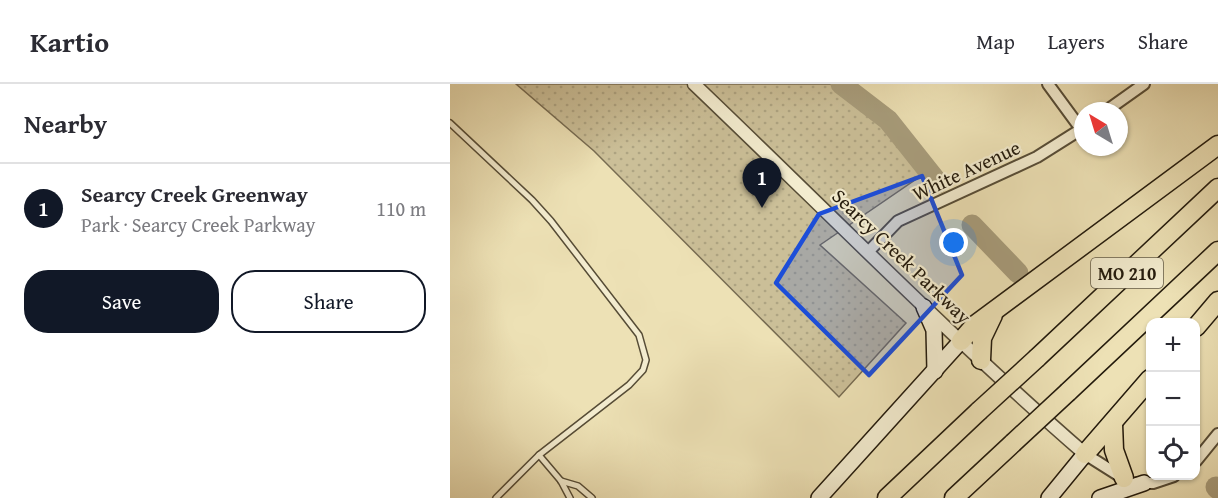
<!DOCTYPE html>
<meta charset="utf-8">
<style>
:root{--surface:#fff;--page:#f7f7f7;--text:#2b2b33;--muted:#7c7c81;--line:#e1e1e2;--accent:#111827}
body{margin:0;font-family:"Gentium Book Plus",serif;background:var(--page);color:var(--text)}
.controls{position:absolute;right:18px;bottom:18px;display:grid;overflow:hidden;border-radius:12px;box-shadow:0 2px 4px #0004}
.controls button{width:54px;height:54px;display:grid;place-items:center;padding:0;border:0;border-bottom:2px solid var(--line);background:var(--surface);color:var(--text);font:30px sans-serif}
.compass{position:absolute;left:624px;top:18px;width:54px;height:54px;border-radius:50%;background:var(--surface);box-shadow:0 2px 4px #0004;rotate:322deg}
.you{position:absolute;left:504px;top:159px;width:21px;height:21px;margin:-15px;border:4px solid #fff;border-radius:50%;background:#1a73e8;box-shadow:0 0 0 9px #1a73e833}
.badge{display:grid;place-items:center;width:39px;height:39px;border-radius:50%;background:var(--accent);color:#fff;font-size:20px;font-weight:700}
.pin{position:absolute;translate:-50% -50px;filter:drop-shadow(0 2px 3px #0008)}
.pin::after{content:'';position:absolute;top:32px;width:21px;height:18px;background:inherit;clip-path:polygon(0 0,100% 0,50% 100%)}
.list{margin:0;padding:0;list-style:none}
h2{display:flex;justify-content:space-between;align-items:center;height:78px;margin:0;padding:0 24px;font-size:26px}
h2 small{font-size:20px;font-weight:400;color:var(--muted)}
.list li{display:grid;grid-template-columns:39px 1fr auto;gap:18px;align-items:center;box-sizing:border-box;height:90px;padding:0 24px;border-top:2px solid var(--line)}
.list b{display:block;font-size:22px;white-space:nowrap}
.list p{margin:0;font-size:20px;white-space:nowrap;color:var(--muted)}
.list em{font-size:20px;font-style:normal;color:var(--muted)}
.actions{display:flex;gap:12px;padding:18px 24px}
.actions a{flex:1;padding:14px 0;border:2px solid var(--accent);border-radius:24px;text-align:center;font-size:21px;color:var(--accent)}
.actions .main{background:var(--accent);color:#fff}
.icon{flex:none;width:33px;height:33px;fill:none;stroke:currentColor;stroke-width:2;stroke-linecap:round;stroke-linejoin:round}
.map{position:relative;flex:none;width:768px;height:414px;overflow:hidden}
header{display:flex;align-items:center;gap:36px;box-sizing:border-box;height:84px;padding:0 30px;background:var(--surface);border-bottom:2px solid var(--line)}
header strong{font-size:28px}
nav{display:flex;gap:33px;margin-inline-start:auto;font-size:21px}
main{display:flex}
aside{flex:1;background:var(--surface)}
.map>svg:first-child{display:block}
</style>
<header>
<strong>Kartio</strong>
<nav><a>Map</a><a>Layers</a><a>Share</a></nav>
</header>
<main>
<aside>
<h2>Nearby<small></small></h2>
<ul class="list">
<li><span class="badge">1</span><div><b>Searcy Creek Greenway</b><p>Park · Searcy Creek Parkway</p></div><em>110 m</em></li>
</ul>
<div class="actions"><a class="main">Save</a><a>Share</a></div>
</aside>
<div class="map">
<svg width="768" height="414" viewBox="0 0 768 414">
<defs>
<pattern id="park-dots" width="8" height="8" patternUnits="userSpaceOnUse" patternTransform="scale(1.5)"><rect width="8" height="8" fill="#cbbf98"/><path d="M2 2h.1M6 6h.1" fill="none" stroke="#aea482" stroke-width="1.8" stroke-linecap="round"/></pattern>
</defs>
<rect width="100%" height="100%" fill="#ede1b5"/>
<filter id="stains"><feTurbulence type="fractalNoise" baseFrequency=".00333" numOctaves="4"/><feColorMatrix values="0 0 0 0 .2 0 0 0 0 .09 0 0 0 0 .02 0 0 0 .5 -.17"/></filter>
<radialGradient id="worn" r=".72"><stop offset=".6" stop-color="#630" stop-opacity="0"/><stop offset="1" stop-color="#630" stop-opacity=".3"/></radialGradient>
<path fill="url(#park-dots)" stroke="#776c52" stroke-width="1.5" d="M66 0H391L438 36 478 87 370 161 456 239 389 313 144 67Z"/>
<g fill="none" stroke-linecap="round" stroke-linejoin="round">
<g stroke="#a89d7c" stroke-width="21">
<path d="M391 0 438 36 488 99"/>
<path d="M522 141 568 189"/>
<path d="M766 403 768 405"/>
</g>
<defs>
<g id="service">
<path d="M0 39 82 116 101 137 189 251 196 276 193 286 179 301 89 371 46 414"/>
<path d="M89 371 111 397 120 414"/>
<path d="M111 397 128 402 142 414"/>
</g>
<g id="minor">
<path d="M598 0 631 45"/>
<path d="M656 27 694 0"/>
<path d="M419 167 448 137 587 73 633 44"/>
<path d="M635 370 673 394"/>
<path d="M746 377 768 350"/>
<path d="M687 399H703L724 392"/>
</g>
<path id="tertiary" d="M244 0C374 124 499 252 635 370"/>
<g id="secondary">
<path d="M474 223 484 246 485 287"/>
<path d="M369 414 511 257"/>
<path d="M599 414 635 370"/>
<path d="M650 414 694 399"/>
</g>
<g id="motorway">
<path d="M746 243 768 217"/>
<path d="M511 257 525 241 768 61"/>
<path d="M587 274 768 104"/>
<path d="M531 276 532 254 543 231"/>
<path d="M618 308 768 167"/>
<path d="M663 340 664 366 674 394"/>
<path d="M635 370 700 295"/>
<path d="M437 414 529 327"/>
<path d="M504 414 563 359"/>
</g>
</defs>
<use href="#service" stroke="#564c36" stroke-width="8"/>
<use href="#minor" stroke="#564c36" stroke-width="14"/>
<use href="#tertiary" stroke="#564c36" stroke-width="15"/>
<use href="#secondary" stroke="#231a0c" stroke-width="18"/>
<use href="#motorway" stroke="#231a0c" stroke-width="21"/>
<use href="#service" stroke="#f3eccf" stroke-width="5"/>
<use href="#minor" stroke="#f3eccf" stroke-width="10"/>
<use href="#tertiary" stroke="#f3eccf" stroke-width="12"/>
<use href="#secondary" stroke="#f3eccf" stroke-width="15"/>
<use href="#motorway" stroke="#ede1b5" stroke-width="18"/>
<defs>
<g id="motorway-bridge">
<path d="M529 327 587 274"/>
<path d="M563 359 618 308"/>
</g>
</defs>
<use href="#motorway-bridge" stroke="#231a0c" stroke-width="21" stroke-linecap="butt"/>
<use href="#motorway-bridge" stroke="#ede1b5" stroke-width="18"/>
</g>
<path fill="#1d4ed8" fill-opacity="0.2" stroke="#1d4ed8" stroke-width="4.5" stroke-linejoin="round" d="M472 92 512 191 419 291 326 199 369 130Z"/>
<g text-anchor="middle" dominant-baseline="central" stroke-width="4.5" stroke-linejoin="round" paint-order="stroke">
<rect fill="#f3eccf" stroke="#615946" stroke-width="1.5" x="641" y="174" width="72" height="30" rx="4.5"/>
<g font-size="18" font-weight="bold" fill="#231a0c">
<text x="677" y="189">MO 210</text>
</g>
<g font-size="20" fill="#231a0c" stroke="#f3eccf">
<text transform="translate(516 86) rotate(-25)">White Avenue</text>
<text transform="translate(452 172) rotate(44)">Searcy Creek Parkway</text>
</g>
</g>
<rect width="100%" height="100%" filter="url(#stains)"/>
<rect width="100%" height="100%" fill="url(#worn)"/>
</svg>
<div class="controls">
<button>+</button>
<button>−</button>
<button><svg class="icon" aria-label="locate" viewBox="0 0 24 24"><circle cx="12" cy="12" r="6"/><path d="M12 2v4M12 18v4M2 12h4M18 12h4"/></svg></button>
</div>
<svg class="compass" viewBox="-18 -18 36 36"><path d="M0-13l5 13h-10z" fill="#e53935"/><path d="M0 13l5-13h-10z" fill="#7c7c81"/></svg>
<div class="you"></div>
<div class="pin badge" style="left:312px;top:124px">1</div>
</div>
</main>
